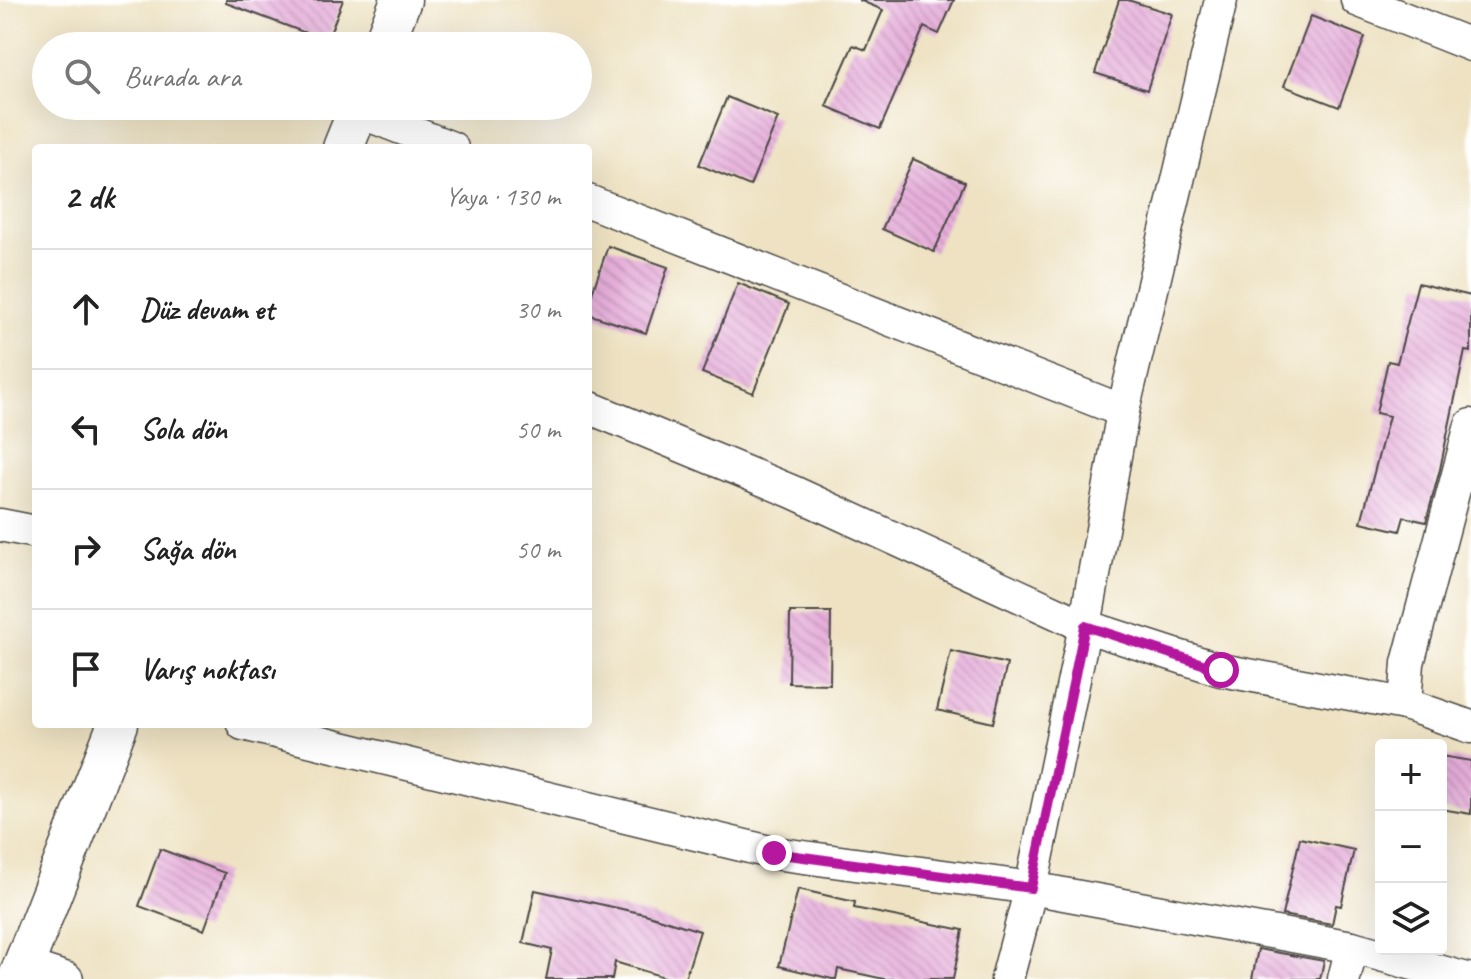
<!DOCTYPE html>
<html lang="tr">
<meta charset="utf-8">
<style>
:root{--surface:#fff;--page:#f6f6f6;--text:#222;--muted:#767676;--line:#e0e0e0}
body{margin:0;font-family:Caveat,sans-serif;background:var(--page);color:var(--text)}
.controls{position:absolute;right:24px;bottom:24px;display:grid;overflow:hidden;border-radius:8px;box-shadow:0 8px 32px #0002}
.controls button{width:72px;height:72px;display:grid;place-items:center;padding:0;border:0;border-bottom:2px solid var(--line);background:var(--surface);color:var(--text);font:40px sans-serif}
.stop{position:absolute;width:24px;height:24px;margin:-18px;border:6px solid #b5179e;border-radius:50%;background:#fff}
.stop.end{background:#b5179e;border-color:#fff;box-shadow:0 2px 8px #0008}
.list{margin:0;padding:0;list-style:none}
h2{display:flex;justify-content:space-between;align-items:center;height:104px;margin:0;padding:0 32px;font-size:34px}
h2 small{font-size:26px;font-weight:400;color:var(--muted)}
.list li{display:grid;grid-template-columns:52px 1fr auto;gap:24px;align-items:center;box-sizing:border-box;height:120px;padding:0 32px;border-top:2px solid var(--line)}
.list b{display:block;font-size:30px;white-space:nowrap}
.list em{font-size:26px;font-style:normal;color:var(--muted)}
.icon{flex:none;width:44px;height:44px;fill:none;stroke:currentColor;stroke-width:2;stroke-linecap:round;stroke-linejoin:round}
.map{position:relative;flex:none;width:1471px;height:979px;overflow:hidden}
.search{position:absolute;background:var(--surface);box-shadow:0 8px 32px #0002;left:32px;top:32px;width:560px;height:88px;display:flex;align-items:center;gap:20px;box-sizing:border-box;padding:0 28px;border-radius:44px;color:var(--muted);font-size:30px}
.panel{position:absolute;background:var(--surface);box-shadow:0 8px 32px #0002;left:32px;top:144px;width:560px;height:584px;border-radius:8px}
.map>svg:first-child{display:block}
</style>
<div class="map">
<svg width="1471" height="979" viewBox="0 0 1471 979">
<defs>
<pattern id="building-back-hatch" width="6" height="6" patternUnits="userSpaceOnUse" patternTransform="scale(2)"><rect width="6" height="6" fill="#e6aeda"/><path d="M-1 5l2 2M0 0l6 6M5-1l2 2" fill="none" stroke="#c596bb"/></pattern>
</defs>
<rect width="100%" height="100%" fill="#fff"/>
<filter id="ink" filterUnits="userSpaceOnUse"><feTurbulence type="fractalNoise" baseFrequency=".0125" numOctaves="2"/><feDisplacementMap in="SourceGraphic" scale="16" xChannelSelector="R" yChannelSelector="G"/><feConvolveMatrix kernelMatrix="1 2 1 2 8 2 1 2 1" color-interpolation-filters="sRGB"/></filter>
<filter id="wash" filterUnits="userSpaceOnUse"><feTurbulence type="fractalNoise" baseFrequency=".006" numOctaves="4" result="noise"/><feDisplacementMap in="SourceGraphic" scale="32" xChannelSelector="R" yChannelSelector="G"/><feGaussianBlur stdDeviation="1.8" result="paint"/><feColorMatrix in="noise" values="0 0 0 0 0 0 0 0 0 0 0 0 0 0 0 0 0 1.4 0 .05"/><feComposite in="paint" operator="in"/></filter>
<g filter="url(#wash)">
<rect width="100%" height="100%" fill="#eee2c2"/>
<g id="blocks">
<g fill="url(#building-back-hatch)">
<path d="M226 0H343L327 41 226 3Z"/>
<path d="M859 0H954L939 34 924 27 880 129 826 106 853 45 866 50 883 10Z"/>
<path d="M1119 0H1128L1172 14 1147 90 1095 73Z"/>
<path d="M1311 16 1365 37 1339 107 1284 86Z"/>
<path d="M727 97 778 118 750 186 699 165Z"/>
<path d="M913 159 965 182 934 252 882 229Z"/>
<path d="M608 246 668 267 646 333 588 314V305Z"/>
<path d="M738 283 789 304 753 393 702 373Z"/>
<path d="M1418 283 1471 296V352L1465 351 1440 469 1426 522 1404 517 1400 531 1361 522 1389 416 1376 413 1388 361 1397 363Z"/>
<path d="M790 612H831L830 684 789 683Z"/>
<path d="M951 651 1007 664 993 723 937 710Z"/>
<path d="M1441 756 1471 761V814L1441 809Z"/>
<path d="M1300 838 1354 850 1341 906 1336 905 1332 924 1282 915Z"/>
<path d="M160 849 225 873 204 930 139 906Z"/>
<path d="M798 889 855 902 854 908 963 930 953 979H884L838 969 836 979H832L779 966Z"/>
<path d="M535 890 645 914 700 931 685 979H670L615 962 612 979H546L552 950 523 943Z"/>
<path d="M1258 949 1324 961 1320 979H1252Z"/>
</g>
</g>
</g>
<g filter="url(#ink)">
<use href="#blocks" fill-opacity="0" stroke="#484642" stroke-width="2"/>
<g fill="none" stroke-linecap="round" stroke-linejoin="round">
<defs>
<g id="minor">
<path d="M1357 0 1471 45"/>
<path d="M358 111 452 148"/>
<path d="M588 201 1123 411"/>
<path d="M588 407 793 492 1085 626 1221 670 1405 704 1471 727"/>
<path d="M0 525 36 532"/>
<path d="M1405 704 1408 663 1471 425"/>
<path d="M243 724 774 853 1031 888 1352 947 1467 979"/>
<path d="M24 965 67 979"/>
<path d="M1007 979 1031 888 1085 626 1123 411 1221 0"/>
<path d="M1344 979 1352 947"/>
</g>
<g id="tertiary">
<path d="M383 46 401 0"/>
<path d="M343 148 360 106"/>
<path d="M18 979 118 724"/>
</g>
</defs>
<use href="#minor" stroke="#484642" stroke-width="35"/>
<use href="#tertiary" stroke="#484642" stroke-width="43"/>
<use href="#minor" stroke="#fff" stroke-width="32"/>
<use href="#tertiary" stroke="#fff" stroke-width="40"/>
</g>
</g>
<g fill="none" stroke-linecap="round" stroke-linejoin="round" filter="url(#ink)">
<path stroke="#b5179e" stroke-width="10" d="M774 853 1031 888 1085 626 1221 670"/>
</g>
</svg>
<div class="controls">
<button>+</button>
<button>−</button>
<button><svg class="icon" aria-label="layers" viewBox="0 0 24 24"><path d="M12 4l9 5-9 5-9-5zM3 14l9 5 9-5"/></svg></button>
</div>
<div class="stop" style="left:1221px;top:670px"></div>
<div class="stop end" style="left:774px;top:853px"></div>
<div class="search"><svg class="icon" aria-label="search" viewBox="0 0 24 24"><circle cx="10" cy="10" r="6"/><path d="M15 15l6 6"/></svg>Burada ara</div>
<section class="panel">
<h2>2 dk<small>Yaya · 130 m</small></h2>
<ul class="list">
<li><svg class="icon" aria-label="ahead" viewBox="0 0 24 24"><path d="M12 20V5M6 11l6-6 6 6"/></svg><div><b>Düz devam et</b></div><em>30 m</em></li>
<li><svg class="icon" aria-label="left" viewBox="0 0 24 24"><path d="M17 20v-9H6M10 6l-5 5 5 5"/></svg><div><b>Sola dön</b></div><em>50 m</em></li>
<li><svg class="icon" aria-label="right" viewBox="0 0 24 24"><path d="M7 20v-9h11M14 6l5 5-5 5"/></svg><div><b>Sağa dön</b></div><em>50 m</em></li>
<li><svg class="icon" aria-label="arrive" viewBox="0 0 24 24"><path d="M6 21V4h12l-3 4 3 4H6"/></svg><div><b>Varış noktası</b></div></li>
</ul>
</section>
</div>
